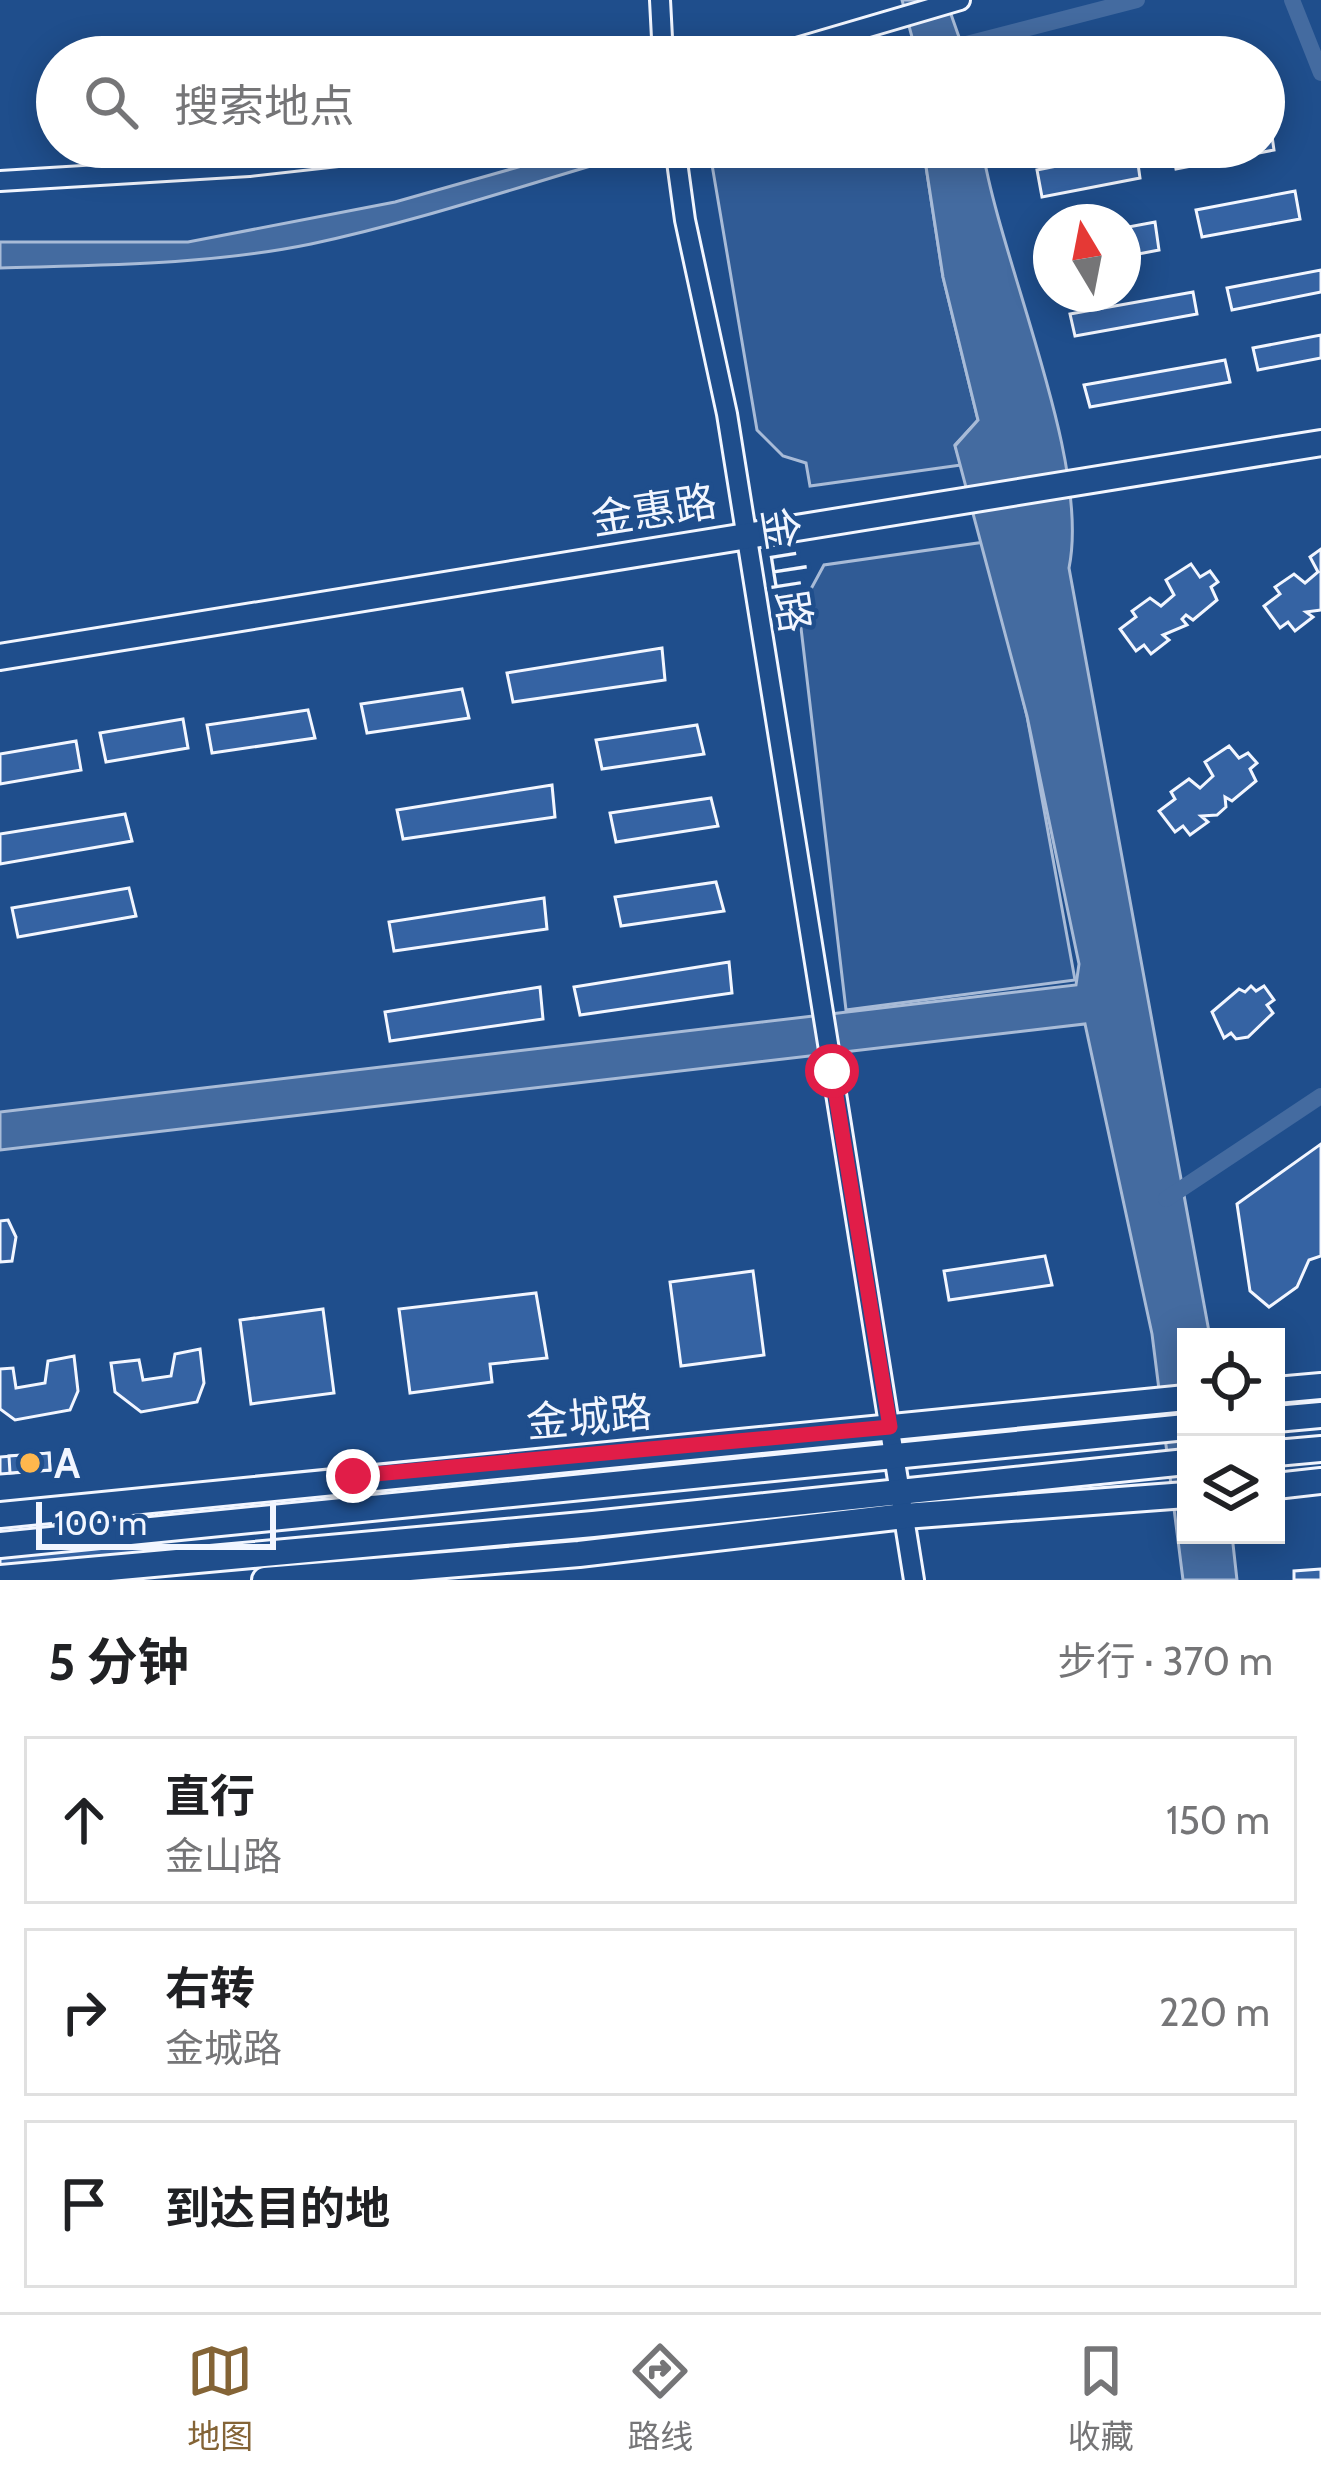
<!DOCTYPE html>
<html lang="zh">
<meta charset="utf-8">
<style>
:root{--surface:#fff;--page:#f2f2f2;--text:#202124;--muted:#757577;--line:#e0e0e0;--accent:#846436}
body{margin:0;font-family:Cabin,"Noto Sans SC",sans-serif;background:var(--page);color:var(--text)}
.controls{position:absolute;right:36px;bottom:36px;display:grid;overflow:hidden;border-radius:0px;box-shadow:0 6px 30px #0003}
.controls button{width:108px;height:108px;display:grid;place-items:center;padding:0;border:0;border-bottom:3px solid var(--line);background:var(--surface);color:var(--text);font:60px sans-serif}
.compass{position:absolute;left:1033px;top:204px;width:108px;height:108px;border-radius:50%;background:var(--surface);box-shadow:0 6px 30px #0003;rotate:350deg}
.scale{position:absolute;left:36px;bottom:30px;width:240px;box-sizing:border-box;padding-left:12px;border:6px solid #f2f6ff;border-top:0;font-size:33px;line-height:42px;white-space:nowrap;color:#f2f6ff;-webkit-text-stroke:9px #1f4e8c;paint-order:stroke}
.stop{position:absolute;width:36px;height:36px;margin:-27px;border:9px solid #e11d48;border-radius:50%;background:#fff}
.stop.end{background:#e11d48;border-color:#fff;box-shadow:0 3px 12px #0008}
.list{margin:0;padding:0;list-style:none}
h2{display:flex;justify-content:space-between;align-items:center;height:156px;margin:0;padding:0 48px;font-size:51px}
h2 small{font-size:39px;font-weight:400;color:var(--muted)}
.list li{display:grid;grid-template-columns:78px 1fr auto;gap:36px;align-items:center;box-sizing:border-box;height:168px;margin:0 24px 24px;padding:0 24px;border:3px solid var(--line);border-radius:0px}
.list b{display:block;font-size:45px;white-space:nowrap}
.list p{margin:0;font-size:39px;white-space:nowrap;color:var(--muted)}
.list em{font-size:39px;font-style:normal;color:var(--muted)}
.icon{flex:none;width:66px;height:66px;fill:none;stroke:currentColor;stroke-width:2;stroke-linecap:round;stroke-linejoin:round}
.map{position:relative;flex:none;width:1321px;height:1580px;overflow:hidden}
.search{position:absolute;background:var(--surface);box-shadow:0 6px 30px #0003;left:36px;right:36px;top:36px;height:132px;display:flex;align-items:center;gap:30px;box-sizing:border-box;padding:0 42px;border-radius:66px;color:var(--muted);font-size:45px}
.sheet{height:732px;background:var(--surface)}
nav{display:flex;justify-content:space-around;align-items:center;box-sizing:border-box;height:168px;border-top:3px solid var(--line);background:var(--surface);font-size:33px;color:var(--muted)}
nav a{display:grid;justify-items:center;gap:6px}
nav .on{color:var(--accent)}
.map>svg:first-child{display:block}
</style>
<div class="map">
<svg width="1321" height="1580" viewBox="0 0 1321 1580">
<rect width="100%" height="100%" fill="#1f4e8c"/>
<g fill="#305b95" stroke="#a8bbd7" stroke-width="3">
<path d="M709 147H923L943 277 978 420 955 445 961 465 810 486 806 463 783 456 757 430Z"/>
<path d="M985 542 1027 716 1075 980 846 1010 799 611 824 565Z"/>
</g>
<g fill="#446ba0" stroke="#a8bbd7" stroke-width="3">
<path d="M902 0H946L966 57H854L912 37Z"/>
<path d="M589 147H656C541 179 428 219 311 244 208 265 104 265 0 268V242H188L395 202Z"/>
<path d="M923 147H982C1001 264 1091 461 1069 568L1210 1337H1186V1535H1232L1237 1580H1183L1152 1334 1085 1024 0 1150V1112L1076 985 1079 964 1027 716 955 446 978 420 943 277Z"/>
</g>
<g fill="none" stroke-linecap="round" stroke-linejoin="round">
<g stroke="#446ba0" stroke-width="16">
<path d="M1292 0 1321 73"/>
<path d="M916 57 1137 0"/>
<path d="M1166 1199 1321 1096"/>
</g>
</g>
<g fill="#3563a3" stroke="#f2f6ff" stroke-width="3">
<path d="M1270 122 1274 150 1176 169 1172 147H1264V123Z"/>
<path d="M1136 150 1140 178 1042 197 1037 170Z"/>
<path d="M1295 191 1300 219 1202 237 1196 210Z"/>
<path d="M1155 222 1159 250 1123 257V228Z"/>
<path d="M1321 270V292L1232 310 1227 288Z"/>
<path d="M1193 292 1197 314 1075 336 1070 314Z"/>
<path d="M1321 335V358L1258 370 1253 348Z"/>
<path d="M1225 360 1230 382 1090 407 1084 385Z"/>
<path d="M1321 549V610L1306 612 1313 617 1295 631 1288 622 1280 628 1264 606 1280 594 1275 587 1294 574 1305 583 1318 572 1310 557Z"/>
<path d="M1191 564 1200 577 1210 571 1218 582 1211 587 1217 600 1193 620 1186 615 1182 619 1187 625 1163 635 1169 640 1151 654 1144 645 1136 651 1120 629 1136 617 1132 611 1150 598 1161 606 1174 595 1166 580Z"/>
<path d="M662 648 665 680 513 702 507 673Z"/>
<path d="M462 689 469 718 367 733 361 704Z"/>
<path d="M308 710 315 738 212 753 207 725Z"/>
<path d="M183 719 188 748 106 762 100 733Z"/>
<path d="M697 725 704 754 602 769 596 740Z"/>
<path d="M76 741 81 770 0 784V754Z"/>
<path d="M1229 746 1239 758 1248 753 1257 763 1250 769 1256 781 1232 801 1225 797 1226 807 1217 815 1201 816 1208 822 1190 835 1183 826 1175 832 1159 811 1175 799 1171 792 1189 779 1200 788 1213 776 1205 762Z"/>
<path d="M552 785 555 817 403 839 397 810Z"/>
<path d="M711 798 718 826 616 842 610 813Z"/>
<path d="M125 814 132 841 0 864V834Z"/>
<path d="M716 882 724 911 621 926 615 897Z"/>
<path d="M129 888 136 916 18 937 12 908Z"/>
<path d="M544 898 547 929 394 951 389 922Z"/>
<path d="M729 962 732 993 580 1015 574 987Z"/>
<path d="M1251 986 1256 991 1264 986 1274 1000 1267 1005 1273 1013 1248 1037 1236 1039 1231 1033 1224 1038 1212 1012 1239 989 1245 992Z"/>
<path d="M540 987 543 1019 390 1041 385 1012Z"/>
<path d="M1321 1144V1256L1309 1260 1297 1287 1269 1307 1250 1291 1237 1204Z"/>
<path d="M8 1220 16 1237 12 1261 0 1262V1221Z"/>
<path d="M1045 1256 1052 1285 949 1300 944 1271Z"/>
<path d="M753 1271 764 1355 681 1366 670 1282Z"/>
<path d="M536 1293 547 1358 490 1364 492 1382 410 1393 399 1309Z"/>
<path d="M323 1309 334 1393 251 1404 240 1320Z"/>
<path d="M200 1349 204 1383 197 1402 141 1412 115 1392 111 1363 139 1360 143 1380 171 1376 175 1354Z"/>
<path d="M74 1356 78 1391 70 1410 15 1420 0 1409V1369L13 1368 16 1388 45 1383 48 1361Z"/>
<path d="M49 1453 50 1470 0 1474V1457Z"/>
<path d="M49 1453 50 1470 10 1473 9 1456Z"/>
<path d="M155 1499 161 1558 0 1570V1518Z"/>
<path d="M1321 1569V1580H1294V1571Z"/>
</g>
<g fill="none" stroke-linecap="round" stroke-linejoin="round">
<defs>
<g id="minor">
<path d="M660 0 663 57"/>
<path d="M766 57 960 0"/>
<path d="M675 147 685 220 727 414 914 1580"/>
<path d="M0 181 249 166 418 147"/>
</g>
<g id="major">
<path d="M0 657 1321 443"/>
<path d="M1276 1390 1321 1386"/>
<path d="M1276 1419 1321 1415"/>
<path d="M1276 1453 1321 1449"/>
<path d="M1276 1486 1321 1481"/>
<path d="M0 1515 1186 1398"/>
<path d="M0 1545 1186 1427"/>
<path d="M0 1578 593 1524 1186 1462"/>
<path d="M265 1580 579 1554 904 1516 1186 1495"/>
</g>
</defs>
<use href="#minor" stroke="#f2f6ff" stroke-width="24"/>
<use href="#major" stroke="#f2f6ff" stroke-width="30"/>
<use href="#minor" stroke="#1f4e8c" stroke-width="18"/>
<use href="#major" stroke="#1f4e8c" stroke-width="24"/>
</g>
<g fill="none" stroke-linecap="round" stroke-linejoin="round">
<path stroke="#e11d48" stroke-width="15" d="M353 1476 890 1427 832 1071"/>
</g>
<circle fill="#ffb74d" stroke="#1f4e8c" stroke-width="4.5" cx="30" cy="1463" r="12"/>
<g text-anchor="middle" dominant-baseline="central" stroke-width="9" stroke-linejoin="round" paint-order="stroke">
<g font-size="42" fill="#f2f6ff" stroke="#1f4e8c">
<text transform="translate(654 510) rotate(-9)">金惠路</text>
<text transform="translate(787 570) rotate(81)">金山路</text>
<text transform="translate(589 1417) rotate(-5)">金城路</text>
</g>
<g font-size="42" font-weight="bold" fill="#f2f6ff" stroke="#1f4e8c" text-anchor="start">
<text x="54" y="1463">A</text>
</g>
</g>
</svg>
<div class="controls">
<button><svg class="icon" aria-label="locate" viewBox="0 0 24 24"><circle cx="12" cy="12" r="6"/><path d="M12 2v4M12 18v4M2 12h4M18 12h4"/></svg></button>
<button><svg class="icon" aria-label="layers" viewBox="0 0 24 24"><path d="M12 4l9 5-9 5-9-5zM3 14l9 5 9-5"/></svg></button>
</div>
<svg class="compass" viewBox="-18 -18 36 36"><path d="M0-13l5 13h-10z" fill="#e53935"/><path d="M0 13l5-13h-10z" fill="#757577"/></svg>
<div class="scale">100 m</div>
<div class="stop" style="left:832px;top:1071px"></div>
<div class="stop end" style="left:353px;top:1476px"></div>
<div class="search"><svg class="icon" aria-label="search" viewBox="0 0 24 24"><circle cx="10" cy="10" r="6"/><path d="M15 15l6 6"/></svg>搜索地点</div>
</div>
<section class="sheet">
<h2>5 分钟<small>步行 · 370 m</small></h2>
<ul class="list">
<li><svg class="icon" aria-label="ahead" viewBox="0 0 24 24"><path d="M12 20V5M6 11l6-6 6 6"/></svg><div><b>直行</b><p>金山路</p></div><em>150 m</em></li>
<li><svg class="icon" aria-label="right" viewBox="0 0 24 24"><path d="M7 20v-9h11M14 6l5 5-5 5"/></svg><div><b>右转</b><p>金城路</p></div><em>220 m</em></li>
<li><svg class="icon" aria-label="arrive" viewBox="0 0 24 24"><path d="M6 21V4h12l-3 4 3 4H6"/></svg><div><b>到达目的地</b></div></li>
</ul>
</section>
<nav>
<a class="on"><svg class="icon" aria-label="map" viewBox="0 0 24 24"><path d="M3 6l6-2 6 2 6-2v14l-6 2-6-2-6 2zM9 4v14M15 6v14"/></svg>地图</a>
<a><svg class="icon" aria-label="directions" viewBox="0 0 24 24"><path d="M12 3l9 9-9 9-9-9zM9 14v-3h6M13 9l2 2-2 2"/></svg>路线</a>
<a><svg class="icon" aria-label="saved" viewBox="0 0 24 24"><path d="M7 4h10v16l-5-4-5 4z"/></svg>收藏</a>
</nav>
